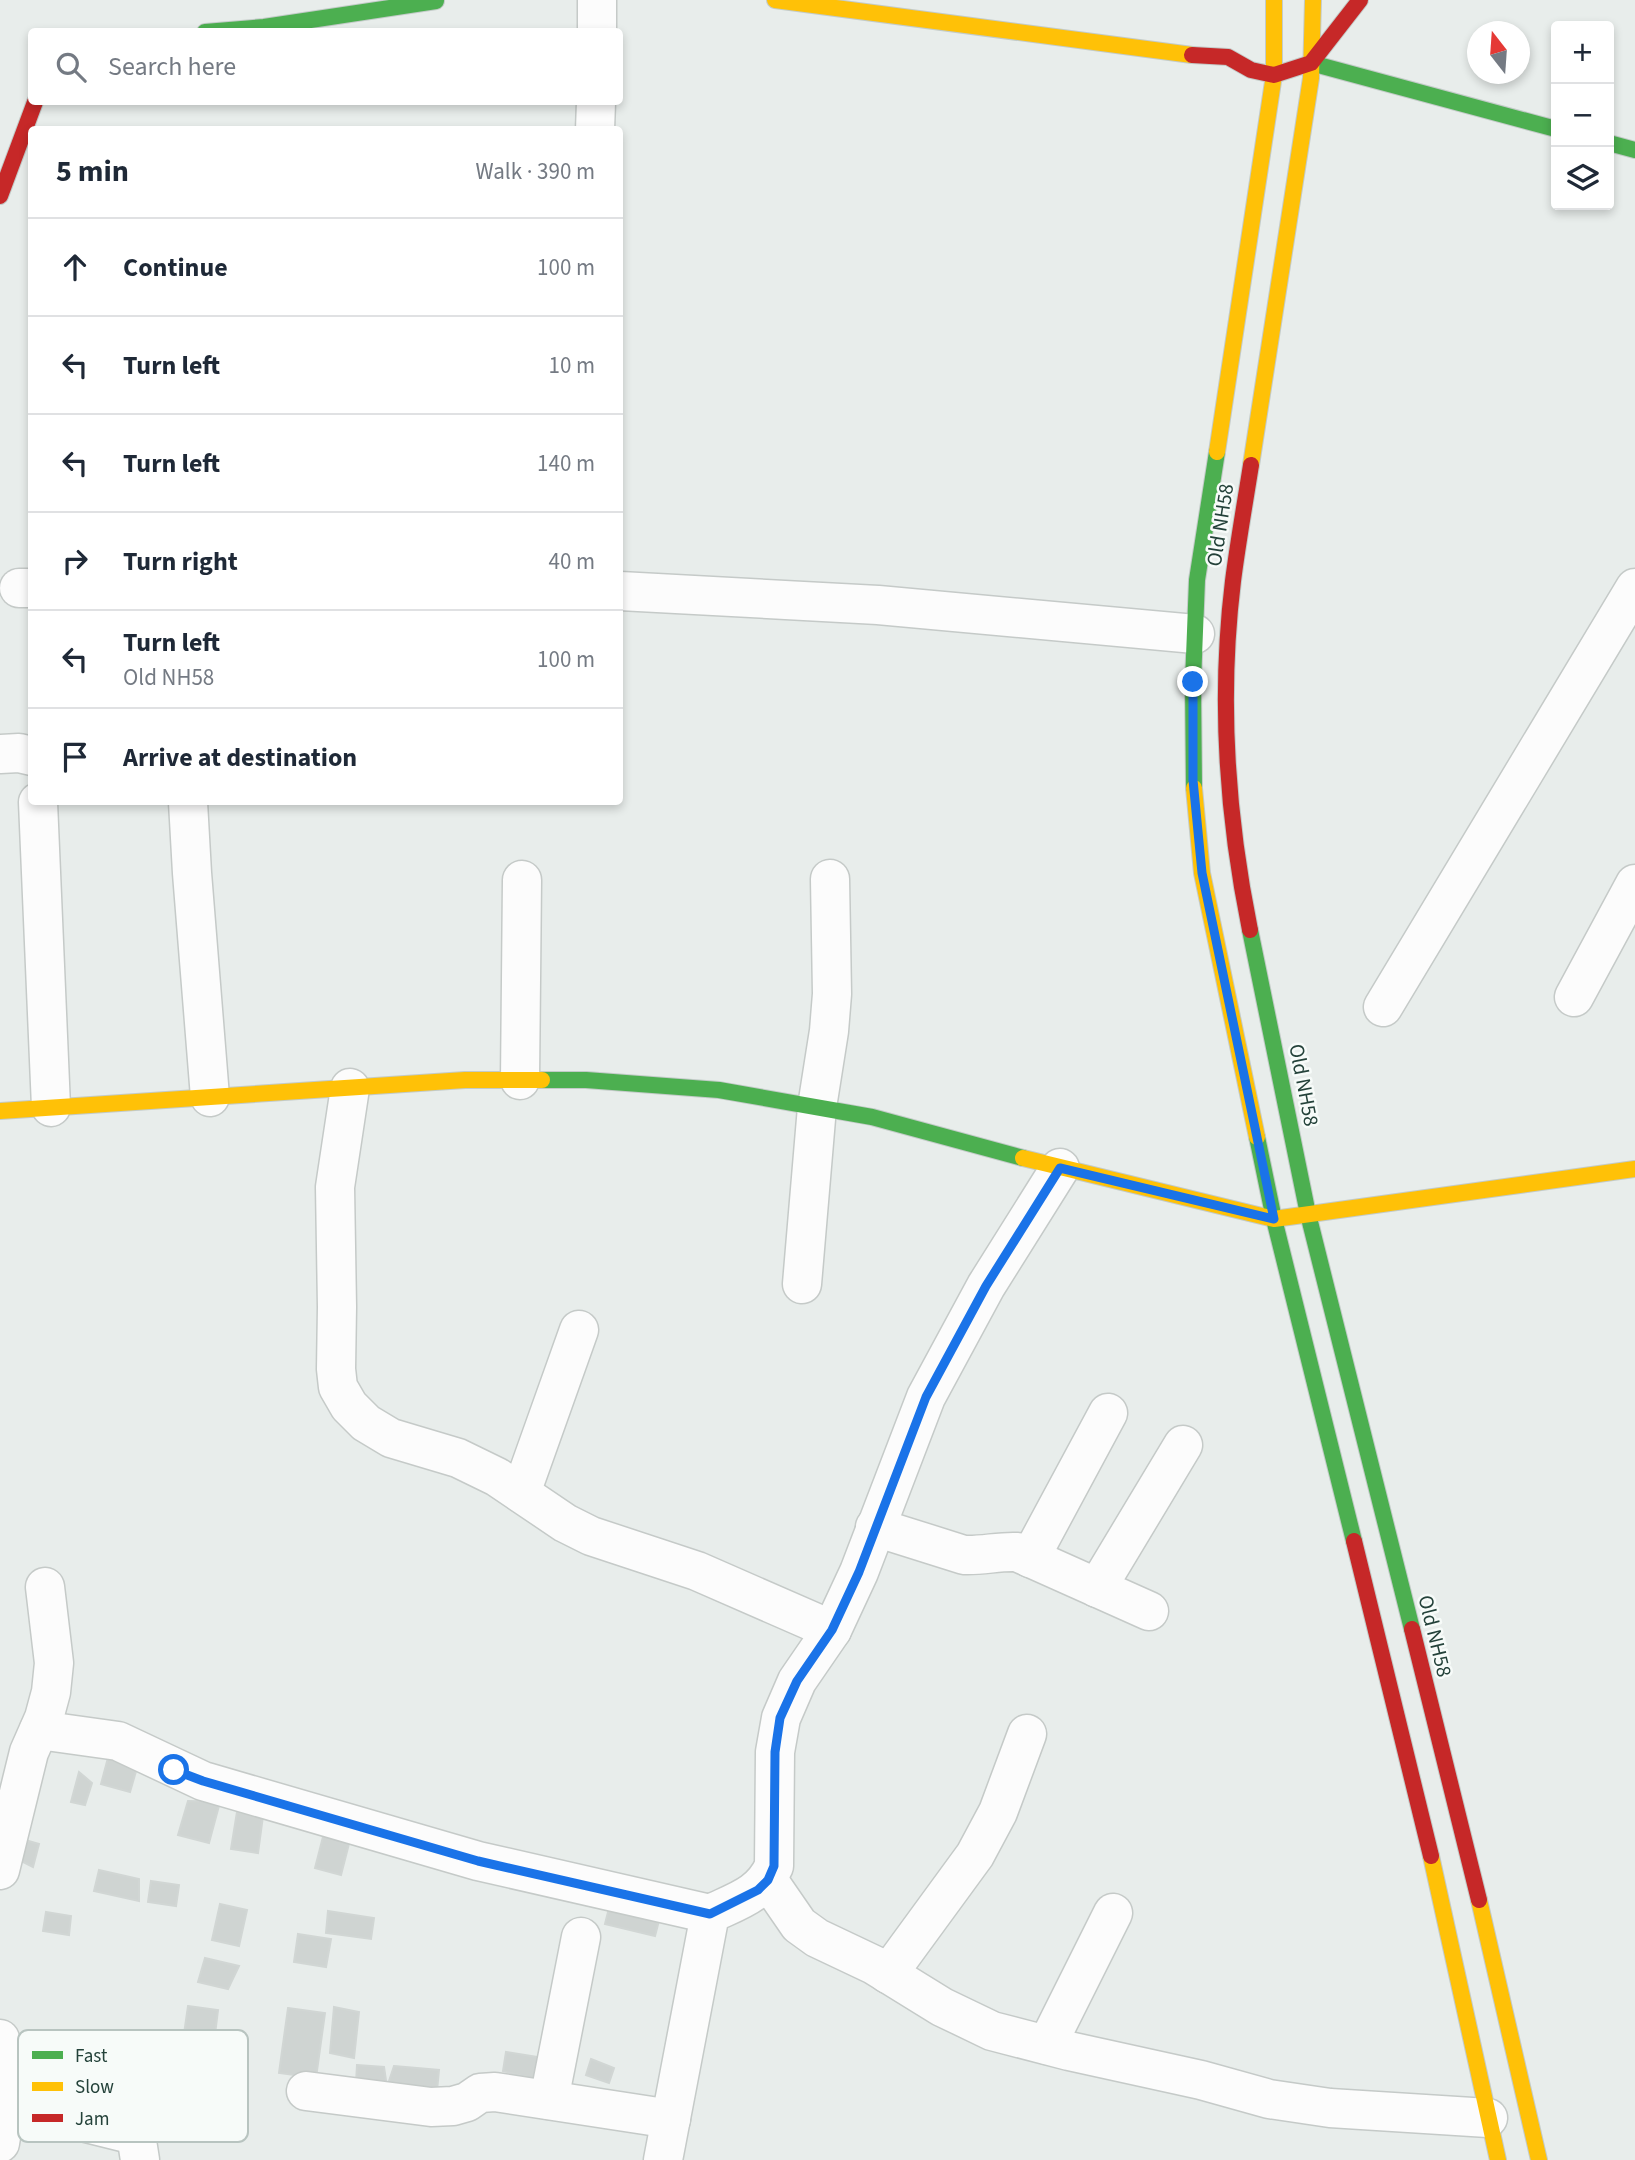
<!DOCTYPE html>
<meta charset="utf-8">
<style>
:root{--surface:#fff;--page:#f6f6f7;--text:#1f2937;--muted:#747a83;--line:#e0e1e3}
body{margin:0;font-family:"Source Sans 3",sans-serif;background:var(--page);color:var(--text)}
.controls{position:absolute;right:21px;top:21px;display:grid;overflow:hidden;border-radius:7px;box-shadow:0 4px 10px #0003}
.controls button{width:63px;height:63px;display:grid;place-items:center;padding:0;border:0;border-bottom:2px solid var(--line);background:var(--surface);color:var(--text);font:35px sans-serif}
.compass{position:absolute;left:1467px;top:21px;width:63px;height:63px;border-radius:50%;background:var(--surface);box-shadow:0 4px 10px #0003;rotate:343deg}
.stop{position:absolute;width:21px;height:21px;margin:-16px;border:5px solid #1a73e8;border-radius:50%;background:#fff}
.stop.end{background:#1a73e8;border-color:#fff;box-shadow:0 2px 7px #0008}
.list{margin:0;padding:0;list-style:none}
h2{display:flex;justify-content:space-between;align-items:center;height:91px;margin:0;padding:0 28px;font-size:30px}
h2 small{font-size:23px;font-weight:400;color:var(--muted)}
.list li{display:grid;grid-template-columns:46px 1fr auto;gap:21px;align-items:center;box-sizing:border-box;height:98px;padding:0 28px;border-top:2px solid var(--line)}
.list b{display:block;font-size:26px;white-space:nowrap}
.list p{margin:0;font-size:23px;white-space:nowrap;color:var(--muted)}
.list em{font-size:23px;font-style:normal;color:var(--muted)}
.icon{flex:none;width:38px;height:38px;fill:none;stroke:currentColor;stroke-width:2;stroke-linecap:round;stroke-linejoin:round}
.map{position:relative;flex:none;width:1635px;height:2160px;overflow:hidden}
.search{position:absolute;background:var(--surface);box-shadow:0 4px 10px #0003;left:28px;top:28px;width:595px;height:77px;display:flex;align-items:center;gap:18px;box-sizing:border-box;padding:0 24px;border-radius:7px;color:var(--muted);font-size:26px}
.panel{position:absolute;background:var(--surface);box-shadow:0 4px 10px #0003;left:28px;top:126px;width:595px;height:679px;border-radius:7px}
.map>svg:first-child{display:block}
</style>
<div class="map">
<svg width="1635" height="2160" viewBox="0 0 1635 2160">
<rect width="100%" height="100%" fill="#e8edeb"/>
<g fill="#cfd4d2" stroke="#d1d6d4" stroke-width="2">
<path d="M109 1754 139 1761 130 1792 101 1784Z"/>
<path d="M79 1772 92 1783 85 1805 71 1802Z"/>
<path d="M188 1801 220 1802 209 1843 178 1835Z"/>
<path d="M237 1812 263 1816 258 1853 231 1849Z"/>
<path d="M325 1829 351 1836 341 1875 315 1868Z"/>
<path d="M18 1838 39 1844 33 1867 15 1858Z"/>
<path d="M99 1870 139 1879V1901L94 1891Z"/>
<path d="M151 1881 179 1885 176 1906 148 1902Z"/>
<path d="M220 1904 247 1910 239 1946 212 1940Z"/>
<path d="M609 1908 661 1913 655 1936 605 1924Z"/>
<path d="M328 1911 374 1918 371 1939 326 1933Z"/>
<path d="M46 1912 71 1916 69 1935 43 1931Z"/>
<path d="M298 1934 331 1939 326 1967 294 1962Z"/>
<path d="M205 1958 239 1966 228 1989 198 1982Z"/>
<path d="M188 2006 218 2010 212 2059 181 2055Z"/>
<path d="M334 2007 359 2012 354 2058 330 2053Z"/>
<path d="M288 2008 325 2013 316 2078 279 2073Z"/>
<path d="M506 2052 538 2057 535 2079 503 2071Z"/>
<path d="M591 2059 614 2068 609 2083 586 2075Z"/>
<path d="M357 2065 384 2067 387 2087 356 2083Z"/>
<path d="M394 2066 439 2070 437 2091 387 2087Z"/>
</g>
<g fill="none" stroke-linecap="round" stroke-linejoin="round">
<defs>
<g id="street">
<path d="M597 32V0"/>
<path d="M595 130 596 102"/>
<path d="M19 588H32"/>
<path d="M620 591 878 605 1195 634"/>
<path d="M0 754 19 753 32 756"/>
<path d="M38 802 51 1107"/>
<path d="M188 802 192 873 210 1097"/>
<path d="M1574 997 1635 884"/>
<path d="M1383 1007 1635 588"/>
<path d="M520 1080 522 880"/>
<path d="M350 1088 335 1187 337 1307 336 1369 338 1387 349 1406 366 1423 391 1438 458 1458 497 1477 565 1523 591 1536 697 1571 832 1630"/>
<path d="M802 1284 817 1107 829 1031 832 994 830 879"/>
<path d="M521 1493 579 1330"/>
<path d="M875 1527 964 1555C982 1556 999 1551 1017 1552L1149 1611"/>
<path d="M1030 1558 1108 1413"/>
<path d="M1097 1588 1183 1445"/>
<path d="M39 1730 118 1741 203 1781 478 1861 710 1914"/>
<path d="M0 1870 29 1752 44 1718 51 1692 54 1663 45 1587"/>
<path d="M768 1880 799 1925 817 1938 874 1965 942 2007 992 2031 1069 2051 1201 2080 1269 2099 1330 2108 1488 2118"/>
<path d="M888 1974 975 1855 998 1812 1027 1734"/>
<path d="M0 2039C15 2077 6 2104 0 2143"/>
<path d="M1047 2045 1113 1913"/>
<path d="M306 2091 431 2107 453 2106 467 2102 480 2093 495 2092 671 2119"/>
<path d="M549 2100 581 1937"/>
<path d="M6 2103 131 2134 137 2141 140 2160"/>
<path d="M663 2160 710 1914C737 1901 761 1895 774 1866L775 1752 781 1718 797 1681 832 1630 859 1572 926 1397 986 1286 1060 1168"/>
</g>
<g id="fast">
<path d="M205 32 264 27 436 1"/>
<path d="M1311 63 1556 129"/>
<path d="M1609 143 1635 150"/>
<path d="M1194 788 1193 682 1197 580 1217 452"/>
<path d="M1250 930 1308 1214 1412 1629"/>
<path d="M542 1080H586L719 1090 872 1117 1023 1158"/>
<path d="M1257 1137 1274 1219 1354 1541"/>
</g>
<g id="slow">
<path d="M775 0 1192 55"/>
<path d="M1217 452 1274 75V0"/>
<path d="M1251 465 1311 78 1313 0"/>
<path d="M1194 788 1202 873 1257 1137"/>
<path d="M0 1111 465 1080H542"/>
<path d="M1023 1158 1274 1219 1635 1169"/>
<path d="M1431 1856 1498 2160"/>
<path d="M1479 1900 1539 2160"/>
</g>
<g id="jam">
<path d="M1192 55 1228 57 1251 70 1274 75 1311 63 1360 0"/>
<path d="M0 196 35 102"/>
<path d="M1250 930C1227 817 1219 696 1233 581 1238 542 1245 503 1251 465"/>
<path d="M1354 1541 1431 1856"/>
<path d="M1412 1629 1479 1900"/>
</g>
</defs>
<use href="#street" stroke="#c5cac8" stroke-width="41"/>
<use href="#fast" stroke="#c3cbc8" stroke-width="18"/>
<use href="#slow" stroke="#c3cbc8" stroke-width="18"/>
<use href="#jam" stroke="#c3cbc8" stroke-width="18"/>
<use href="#street" stroke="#fcfcfc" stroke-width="38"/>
<use href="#fast" stroke="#4caf50" stroke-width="16"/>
<use href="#slow" stroke="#ffc107" stroke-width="16"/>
<use href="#jam" stroke="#c62828" stroke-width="16"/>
</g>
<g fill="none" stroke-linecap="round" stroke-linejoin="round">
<path stroke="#1a73e8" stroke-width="9" d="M174 1770 203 1781 478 1861 710 1914 758 1890 768 1880 774 1866 775 1752 780 1718 797 1681 832 1630 859 1572 926 1397 986 1286 1060 1168 1274 1219 1202 873 1193 780V682"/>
</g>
<g text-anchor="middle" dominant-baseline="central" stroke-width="5" stroke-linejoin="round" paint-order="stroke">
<g font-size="21" fill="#24423a" stroke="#f7fbf9">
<text transform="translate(1220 525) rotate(-81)">Old NH58</text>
<text transform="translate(1304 1085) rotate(79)">Old NH58</text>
<text transform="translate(1435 1636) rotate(76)">Old NH58</text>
</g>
</g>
<rect x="18" y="2030" width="230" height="112" rx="10" fill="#f7fbf9" stroke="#b8c4c0" stroke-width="2"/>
<rect x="32" y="2051" width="31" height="8" fill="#4caf50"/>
<rect x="32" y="2082" width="31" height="9" fill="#ffc107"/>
<rect x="32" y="2114" width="31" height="8" fill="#c62828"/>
<g font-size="19" fill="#24423a">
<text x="75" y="2062">Fast</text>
<text x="75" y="2093">Slow</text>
<text x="75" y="2125">Jam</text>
</g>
</svg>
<div class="controls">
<button>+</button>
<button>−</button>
<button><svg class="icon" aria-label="layers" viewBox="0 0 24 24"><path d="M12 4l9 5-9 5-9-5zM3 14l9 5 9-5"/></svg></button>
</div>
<svg class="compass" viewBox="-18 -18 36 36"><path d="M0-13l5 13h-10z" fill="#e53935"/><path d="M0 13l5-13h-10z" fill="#747a83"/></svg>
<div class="stop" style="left:174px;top:1770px"></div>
<div class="stop end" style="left:1193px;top:682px"></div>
<div class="search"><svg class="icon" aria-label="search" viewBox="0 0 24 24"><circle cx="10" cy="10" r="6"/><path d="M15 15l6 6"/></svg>Search here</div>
<section class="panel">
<h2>5 min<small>Walk · 390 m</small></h2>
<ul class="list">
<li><svg class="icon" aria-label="ahead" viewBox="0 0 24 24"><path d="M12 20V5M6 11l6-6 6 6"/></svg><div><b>Continue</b></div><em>100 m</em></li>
<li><svg class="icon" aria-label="left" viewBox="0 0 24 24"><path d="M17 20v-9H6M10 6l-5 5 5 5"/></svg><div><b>Turn left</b></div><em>10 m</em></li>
<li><svg class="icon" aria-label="left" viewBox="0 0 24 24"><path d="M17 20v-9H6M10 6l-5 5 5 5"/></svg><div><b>Turn left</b></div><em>140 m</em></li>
<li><svg class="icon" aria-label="right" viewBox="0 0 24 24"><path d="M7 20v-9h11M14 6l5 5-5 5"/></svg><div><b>Turn right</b></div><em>40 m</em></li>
<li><svg class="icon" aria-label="left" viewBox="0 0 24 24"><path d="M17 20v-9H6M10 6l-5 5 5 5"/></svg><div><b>Turn left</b><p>Old NH58</p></div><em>100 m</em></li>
<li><svg class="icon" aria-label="arrive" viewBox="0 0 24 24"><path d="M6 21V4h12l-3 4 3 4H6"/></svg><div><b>Arrive at destination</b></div></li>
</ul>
</section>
</div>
